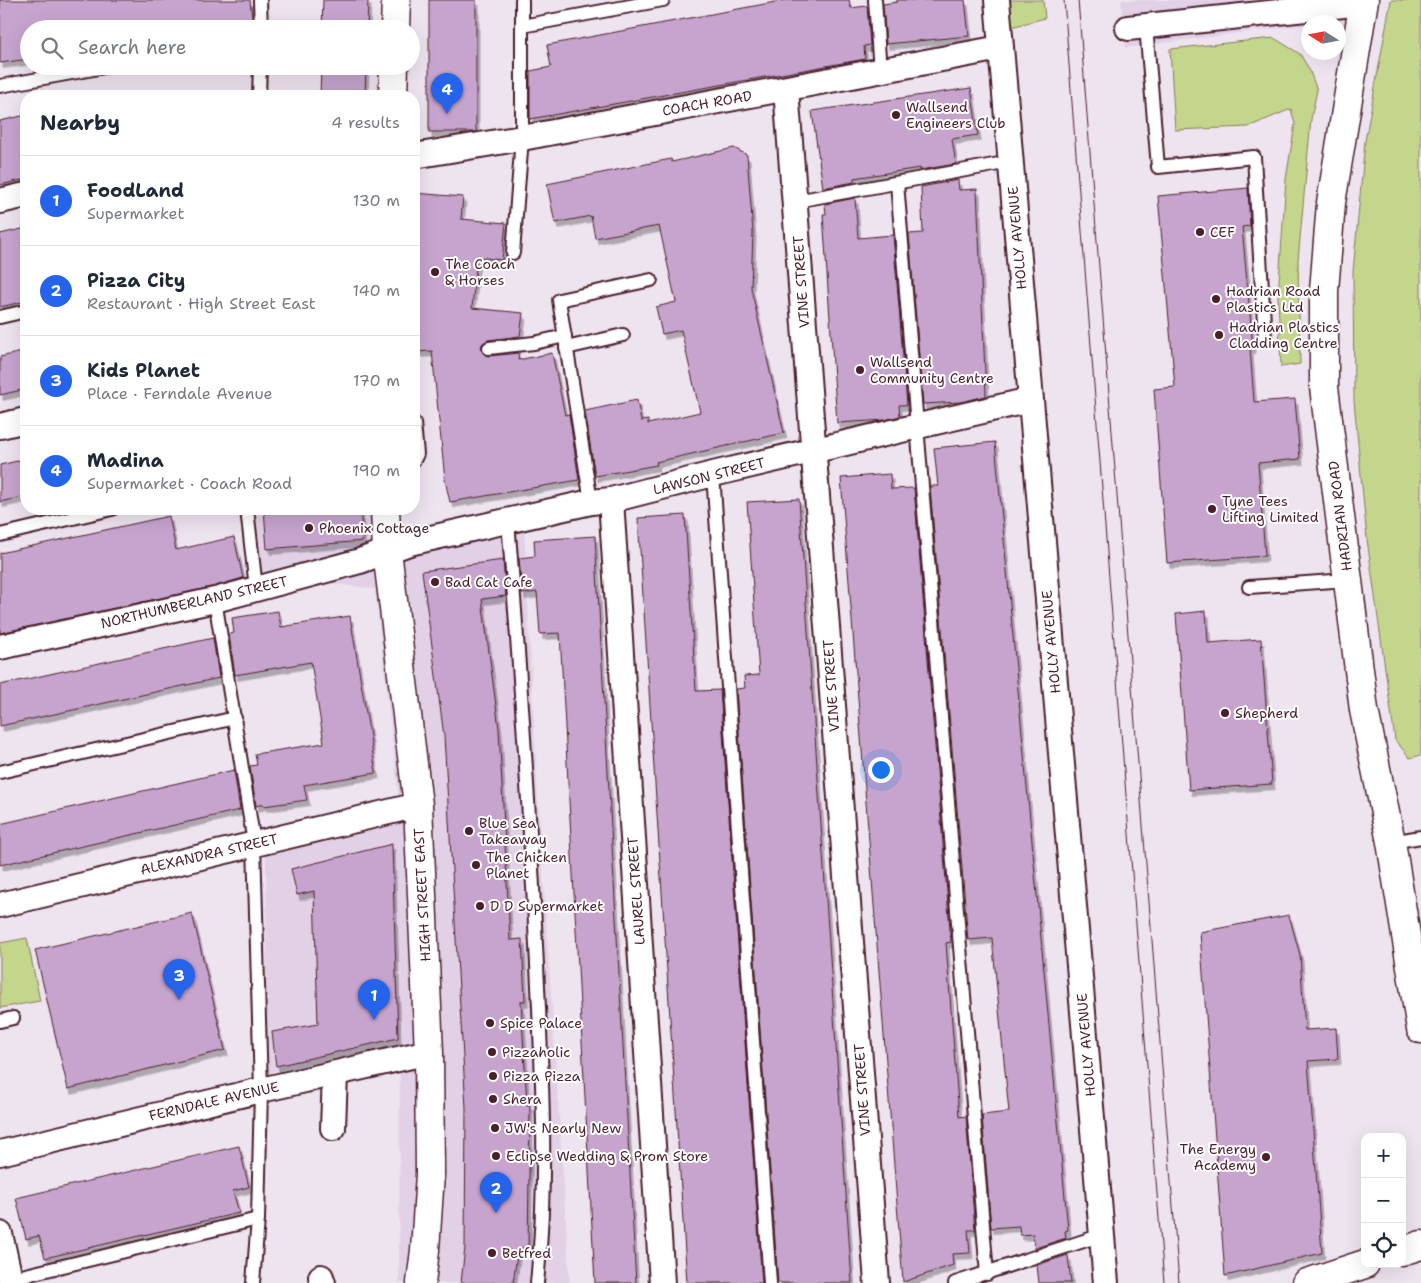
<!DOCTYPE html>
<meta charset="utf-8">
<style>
:root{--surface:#fff;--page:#f6f6f7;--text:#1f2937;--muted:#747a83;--line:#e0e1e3;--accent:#2563eb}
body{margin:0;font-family:"Shantell Sans",sans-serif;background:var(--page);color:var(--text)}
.controls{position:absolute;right:15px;bottom:15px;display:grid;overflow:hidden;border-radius:10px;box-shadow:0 5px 20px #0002}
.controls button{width:45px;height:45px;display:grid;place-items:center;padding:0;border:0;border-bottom:1px solid var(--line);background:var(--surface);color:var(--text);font:25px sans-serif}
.compass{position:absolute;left:1301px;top:15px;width:45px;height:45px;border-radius:50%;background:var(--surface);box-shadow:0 5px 20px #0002;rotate:281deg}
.you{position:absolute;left:880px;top:769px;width:18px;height:18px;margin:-12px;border:4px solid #fff;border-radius:50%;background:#1a73e8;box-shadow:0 0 0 8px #1a73e833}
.badge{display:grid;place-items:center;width:32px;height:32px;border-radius:50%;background:var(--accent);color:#fff;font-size:16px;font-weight:700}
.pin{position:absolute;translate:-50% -41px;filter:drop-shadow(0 1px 2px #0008)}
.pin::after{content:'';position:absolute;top:26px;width:18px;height:15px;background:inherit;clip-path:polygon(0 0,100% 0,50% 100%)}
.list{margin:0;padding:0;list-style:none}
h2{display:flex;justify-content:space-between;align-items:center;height:65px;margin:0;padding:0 20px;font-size:21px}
h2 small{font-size:16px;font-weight:400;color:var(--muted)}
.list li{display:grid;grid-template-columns:32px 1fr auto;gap:15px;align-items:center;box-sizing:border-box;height:90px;padding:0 20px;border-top:1px solid var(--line)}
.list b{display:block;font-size:19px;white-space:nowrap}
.list p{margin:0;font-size:16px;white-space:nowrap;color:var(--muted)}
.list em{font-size:16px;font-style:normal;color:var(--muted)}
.icon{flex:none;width:28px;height:28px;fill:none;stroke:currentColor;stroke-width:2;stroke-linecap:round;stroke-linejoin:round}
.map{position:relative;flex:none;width:1421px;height:1283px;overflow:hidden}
.search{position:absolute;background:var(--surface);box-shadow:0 5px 20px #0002;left:20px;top:20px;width:400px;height:55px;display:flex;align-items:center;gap:12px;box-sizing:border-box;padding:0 18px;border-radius:28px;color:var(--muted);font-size:19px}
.panel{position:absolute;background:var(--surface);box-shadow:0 5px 20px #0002;left:20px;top:90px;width:400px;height:425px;border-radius:20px}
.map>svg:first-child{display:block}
</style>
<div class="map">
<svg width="1421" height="1283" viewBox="0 0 1421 1283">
<defs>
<filter id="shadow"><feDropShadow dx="3" dy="5.5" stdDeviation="0" flood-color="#0004"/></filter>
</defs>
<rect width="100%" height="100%" fill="#eee4f0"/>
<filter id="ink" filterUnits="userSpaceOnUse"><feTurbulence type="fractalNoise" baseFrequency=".02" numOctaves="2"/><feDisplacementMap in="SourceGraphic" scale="10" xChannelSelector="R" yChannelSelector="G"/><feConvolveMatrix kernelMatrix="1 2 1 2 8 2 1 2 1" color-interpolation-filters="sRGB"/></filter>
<g filter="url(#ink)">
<g fill="#e2d1e6">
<path d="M1121 0H1333L1327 22H1308V24L1125 48Z"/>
<path d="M239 509H400L403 538 523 509 537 780 570 1283H399L400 1045 267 1073 266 856 401 818 375 589 247 573Z"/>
</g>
<g fill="#c4d68b" stroke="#877a5b">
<path d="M1006 0H1043L1045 18 1008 28Z"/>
<path d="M1391 0H1421V755L1410 758 1395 740 1367 539 1354 401 1353 272 1365 141Z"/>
<path d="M1274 38 1300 54 1309 69 1317 90 1311 119 1298 260 1300 364 1281 367 1278 297 1286 179 1295 124 1291 109 1248 127 1175 130 1170 49Z"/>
<path d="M27 938 40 1001 0 1008V943Z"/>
</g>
<g fill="#c6a4ce" stroke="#4a1f2b" filter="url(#shadow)">
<path d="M0 0H250L253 26 229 29H155V25L125 29H29V59L0 63Z"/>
<path d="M323 0H368L367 29H322Z"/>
<rect x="429" y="0" width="47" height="132"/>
<path d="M786 0H849L851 8 867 6 870 45 864 46 865 59 530 119V71L551 67 547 45Z"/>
<path d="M897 0H965L969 36 886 44 883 4 897 2Z"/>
<path d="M321 66H366L365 96H320Z"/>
<path d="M971 88 978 135 952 139 956 164 920 170V168L854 178V182L823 188 812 111Z"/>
<path d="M26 115V179L0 185V121Z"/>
<path d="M734 148 747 155 753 232 751 288 784 433 656 462 657 465 595 476 585 411 637 400 641 421 648 420V424L700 412 681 330 662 334 656 307 676 302 659 226 595 238 591 216 555 223 547 184 671 159 672 162Z"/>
<path d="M958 180 959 190 977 189 986 396 961 402 923 404 909 234 923 233 921 187Z"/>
<path d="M1248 188 1250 226 1242 227 1253 348H1250L1254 402 1295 399 1300 459 1258 463 1265 556 1167 563 1154 389 1175 387 1158 196Z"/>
<path d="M415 193 463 197 461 219 506 223 502 260 477 257 472 308 523 313 520 336 488 340 482 344 481 349 485 355 489 356 519 353 518 360 552 353 565 415 569 414 579 480 450 502 445 480 432 351 414 352V210Z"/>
<path d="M855 198 858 238 893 235 907 405H899L900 416 885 420 837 423 823 214H826L825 204Z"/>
<path d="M26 228V301L0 307V234Z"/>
<path d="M26 351V389L0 395V357Z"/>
<path d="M995 442 1068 1230 1065 1231 1066 1238 1035 1248 1033 1234 1020 1235 1019 1226 991 1228 982 1115 1009 1112 992 938 968 940 930 486H938L934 448Z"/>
<path d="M26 459V496L0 502V465Z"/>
<path d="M890 474 891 489 914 488 951 942 946 943 959 1117 966 1116 975 1230H968L970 1253 952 1254 953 1265 903 1282 841 478Z"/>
<path d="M799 499 852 1283H778L736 689 745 688 744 676 759 675 747 502Z"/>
<path d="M264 509H360L363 541 267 549Z"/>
<path d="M685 515 696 691 720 690 762 1283H687L638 518Z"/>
<path d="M169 516 176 550 234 537 243 578 212 587 0 633V553Z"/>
<path d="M595 536 636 1283H595L560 633 540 634 537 592 522 594 519 558 535 556 534 540Z"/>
<path d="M503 560 506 596 482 599 499 729 510 940 522 939 525 1001H521L527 1105H530L528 1248H518L513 1283H461L465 1247 466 1108 444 736 422 571Z"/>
<path d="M278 611 281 627 350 616 376 773 304 785 307 800 264 806 263 804 256 806 250 766 257 765 255 754 324 743 311 662 235 675 229 634 234 633 232 618Z"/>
<path d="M1206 611 1208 643 1261 639 1272 784 1189 790 1176 614Z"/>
<path d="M213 638 219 678 0 726V685Z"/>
<path d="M234 770 240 810 0 865V824Z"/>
<path d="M392 844 398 1038 276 1066 272 1032 318 1024 314 891 297 895 291 869Z"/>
<path d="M192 913 225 1050 68 1089 35 950Z"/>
<path d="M1289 915 1300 955 1305 1030 1336 1028 1338 1059 1308 1061 1322 1253 1225 1276 1200 932Z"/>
<path d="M239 1146 249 1187 233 1191 239 1213 45 1258 39 1236 26 1239 16 1198Z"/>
<path d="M1068 1255 1071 1283H1039L1037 1265Z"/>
</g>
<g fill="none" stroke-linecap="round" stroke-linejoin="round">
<defs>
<g id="service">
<path d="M260 0 261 29"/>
<path d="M875 0 880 72"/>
<path d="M522 26 663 0"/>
<path d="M1146 26 1158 167 1254 157 1265 339"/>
<path d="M0 86 110 66"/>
<path d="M259 96 260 66"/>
<path d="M897 183 987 1274"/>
<path d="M796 201 1010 162"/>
<path d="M513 253 522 138V0"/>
<path d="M0 317 26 311"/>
<path d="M489 348 534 343 565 336"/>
<path d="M566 348 623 335"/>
<path d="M414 423 417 454 414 460"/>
<path d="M713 474 770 1283"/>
<path d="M591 502 559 300 651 280"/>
<path d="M247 509 256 588"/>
<path d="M508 521C520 669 530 817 537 965 542 1071 548 1177 537 1283"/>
<path d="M0 535 112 509"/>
<path d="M1249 587 1347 580"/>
<path d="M215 600 254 843 261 1090 258 1219 253 1283"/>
<path d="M0 772 235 718"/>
<path d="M1391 842 1421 837"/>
<path d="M0 1021 13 1018"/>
<path d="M5 1280 258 1219"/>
<path d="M955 1283 1102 1235"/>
</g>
<g id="minor">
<path d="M997 0 1106 1283"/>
<path d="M1128 28 1363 3"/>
<path d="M786 89 877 1283"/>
<path d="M414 156 522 138 1000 48"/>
<path d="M0 201 26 195"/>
<path d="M0 426 26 420"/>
<path d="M611 500 662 1283"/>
<path d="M0 647 215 600 360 561 409 543 591 502 611 500 713 474 1030 400"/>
<path d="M0 905 418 805"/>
<path d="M333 1128 335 1074"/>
<path d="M0 1153 261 1090 429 1052"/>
<path d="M0 1234 11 1283"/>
<path d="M321 1277 323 1283"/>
</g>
<g id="tertiary">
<path d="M1402 1251 1421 1245"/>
<path d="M1307 1283 1365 1264"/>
</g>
<g id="primary">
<path d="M1364 0 1331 203 1324 291V387L1364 710 1391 842 1421 1029"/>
<path d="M395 29 396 0"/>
<path d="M393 96 394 66"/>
<path d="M385 509 387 551 418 805 429 1052 430 1174 425 1250 421 1283"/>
</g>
</defs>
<use href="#service" stroke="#4a1f2b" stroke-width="16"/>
<use href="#minor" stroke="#4a1f2b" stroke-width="28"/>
<use href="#tertiary" stroke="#4a1f2b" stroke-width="31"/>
<use href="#primary" stroke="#4a1f2b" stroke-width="31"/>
<use href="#service" stroke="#fff" stroke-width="12"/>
<use href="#minor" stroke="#fff" stroke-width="24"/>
<use href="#tertiary" stroke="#fff" stroke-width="28"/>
<use href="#primary" stroke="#fff" stroke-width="28"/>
<g stroke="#4a1f2b" stroke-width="1">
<path d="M1064 0 1164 1283"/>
<path d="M1078 0 1179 1283"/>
</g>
</g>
</g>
<g fill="#4a1f2b" stroke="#fff" stroke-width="2">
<circle cx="896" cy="115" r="5"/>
<circle cx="1200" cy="232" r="5"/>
<circle cx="435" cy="272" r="5"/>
<circle cx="1216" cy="299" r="5"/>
<circle cx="1219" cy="335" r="5"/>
<circle cx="860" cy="370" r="5"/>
<circle cx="1212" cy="509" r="5"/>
<circle cx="309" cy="528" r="5"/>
<circle cx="435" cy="582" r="5"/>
<circle cx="1225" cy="713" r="5"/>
<circle cx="469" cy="831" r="5"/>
<circle cx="476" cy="865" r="5"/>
<circle cx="480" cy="906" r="5"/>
<circle cx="490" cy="1023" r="5"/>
<circle cx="492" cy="1052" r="5"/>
<circle cx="493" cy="1076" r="5"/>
<circle cx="493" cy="1099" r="5"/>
<circle cx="495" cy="1128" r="5"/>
<circle cx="496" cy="1156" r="5"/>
<circle cx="1266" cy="1157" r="5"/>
<circle cx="492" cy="1253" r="5"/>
</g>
<g text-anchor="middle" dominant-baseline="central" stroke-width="4" stroke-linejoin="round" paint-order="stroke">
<g font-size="14" fill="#4a1f2b" stroke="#fff">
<text transform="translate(707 103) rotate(-10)">COACH ROAD</text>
<text transform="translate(1017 238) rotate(-95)">HOLLY AVENUE</text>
<text transform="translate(801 282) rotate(-94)">VINE STREET</text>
<text transform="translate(709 476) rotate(-14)">LAWSON STREET</text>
<text transform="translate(1340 516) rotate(-97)">HADRIAN ROAD</text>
<text transform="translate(194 602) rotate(-13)">NORTHUMBERLAND STREET</text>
<text transform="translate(1051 642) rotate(-95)">HOLLY AVENUE</text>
<text transform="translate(831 686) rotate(-94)">VINE STREET</text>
<text transform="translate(209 854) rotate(-13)">ALEXANDRA STREET</text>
<text transform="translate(636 891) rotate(-94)">LAUREL STREET</text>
<text transform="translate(422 895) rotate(-93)">HIGH STREET EAST</text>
<text transform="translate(1086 1045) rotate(-95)">HOLLY AVENUE</text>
<text transform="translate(862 1090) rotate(-94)">VINE STREET</text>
<text transform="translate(214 1101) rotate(-13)">FERNDALE AVENUE</text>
</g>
<g font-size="14" fill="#4a1f2b" stroke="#fff" text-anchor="start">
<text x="906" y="107">Wallsend<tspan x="906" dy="16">Engineers Club</tspan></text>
<text x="1210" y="232">CEF</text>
<text x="445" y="264">The Coach<tspan x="445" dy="16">&amp; Horses</tspan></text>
<text x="1226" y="291">Hadrian Road<tspan x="1226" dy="16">Plastics Ltd</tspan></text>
<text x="1229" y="327">Hadrian Plastics<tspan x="1229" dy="16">Cladding Centre</tspan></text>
<text x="870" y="362">Wallsend<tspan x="870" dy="16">Community Centre</tspan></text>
<text x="1222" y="501">Tyne Tees<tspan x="1222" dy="16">Lifting Limited</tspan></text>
<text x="319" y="528">Phoenix Cottage</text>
<text x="445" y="582">Bad Cat Cafe</text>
<text x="1235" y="713">Shepherd</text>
<text x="479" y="823">Blue Sea<tspan x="479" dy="16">Takeaway</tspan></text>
<text x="486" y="857">The Chicken<tspan x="486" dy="16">Planet</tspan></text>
<text x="490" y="906">D D Supermarket</text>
<text x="500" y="1023">Spice Palace</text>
<text x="502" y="1052">Pizzaholic</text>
<text x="503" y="1076">Pizza Pizza</text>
<text x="503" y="1099">Shera</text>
<text x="505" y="1128">JW's Nearly New</text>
<text x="1256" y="1149" text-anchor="end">The Energy<tspan x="1256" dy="16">Academy</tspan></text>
<text x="506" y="1156">Eclipse Wedding &amp; Prom Store</text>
<text x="502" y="1253">Betfred</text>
</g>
</g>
</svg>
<div class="controls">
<button>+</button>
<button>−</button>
<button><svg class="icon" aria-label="locate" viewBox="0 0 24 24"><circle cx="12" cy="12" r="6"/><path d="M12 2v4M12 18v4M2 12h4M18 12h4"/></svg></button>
</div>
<svg class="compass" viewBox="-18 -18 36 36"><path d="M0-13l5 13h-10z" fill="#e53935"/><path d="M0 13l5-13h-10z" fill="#747a83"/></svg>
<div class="you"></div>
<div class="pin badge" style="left:374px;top:1020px">1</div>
<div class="pin badge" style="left:496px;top:1213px">2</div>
<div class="pin badge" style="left:179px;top:1000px">3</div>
<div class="pin badge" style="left:447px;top:114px">4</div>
<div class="search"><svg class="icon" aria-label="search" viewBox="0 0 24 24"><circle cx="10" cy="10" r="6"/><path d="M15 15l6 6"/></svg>Search here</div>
<section class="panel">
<h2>Nearby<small>4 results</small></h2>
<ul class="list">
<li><span class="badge">1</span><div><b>FoodLand</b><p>Supermarket</p></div><em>130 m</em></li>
<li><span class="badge">2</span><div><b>Pizza City</b><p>Restaurant · High Street East</p></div><em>140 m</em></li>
<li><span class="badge">3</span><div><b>Kids Planet</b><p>Place · Ferndale Avenue</p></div><em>170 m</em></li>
<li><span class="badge">4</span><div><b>Madina</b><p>Supermarket · Coach Road</p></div><em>190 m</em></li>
</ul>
</section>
</div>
